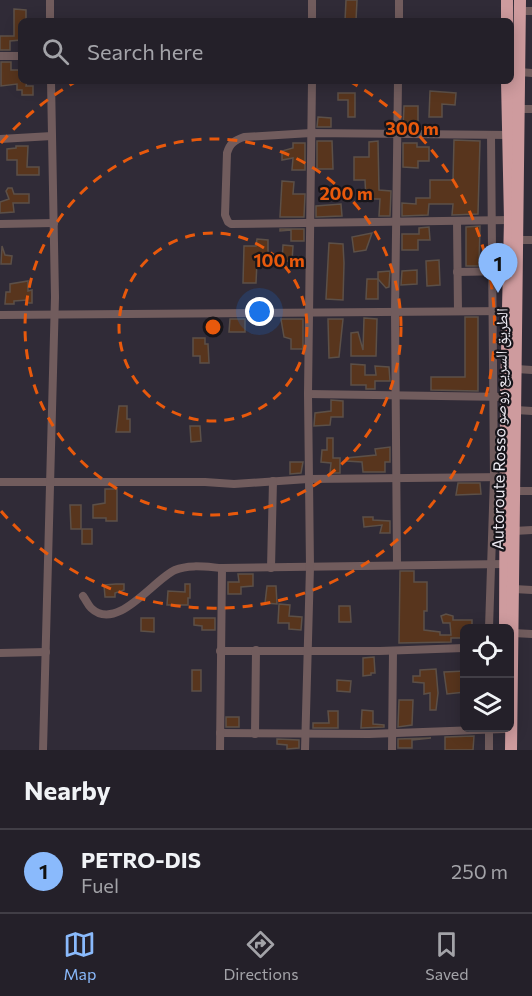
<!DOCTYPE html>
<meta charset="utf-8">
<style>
:root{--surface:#242029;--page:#2c2831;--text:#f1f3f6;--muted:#a3a3a8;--line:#413e46;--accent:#8abafc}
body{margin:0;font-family:Commissioner,"Noto Naskh Arabic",sans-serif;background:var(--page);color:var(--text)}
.controls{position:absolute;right:18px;bottom:18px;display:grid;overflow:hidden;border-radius:9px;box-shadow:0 3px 15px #0003}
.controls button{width:54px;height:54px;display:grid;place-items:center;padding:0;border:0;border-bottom:2px solid var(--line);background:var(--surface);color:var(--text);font:30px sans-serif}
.you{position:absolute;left:260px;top:312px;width:21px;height:21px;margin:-15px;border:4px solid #fff;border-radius:50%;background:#1a73e8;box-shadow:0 0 0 9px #1a73e833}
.badge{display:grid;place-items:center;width:39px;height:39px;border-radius:50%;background:var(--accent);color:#111;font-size:20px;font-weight:700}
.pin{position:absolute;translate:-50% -50px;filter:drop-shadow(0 2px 3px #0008)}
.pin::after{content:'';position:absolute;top:32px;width:21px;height:18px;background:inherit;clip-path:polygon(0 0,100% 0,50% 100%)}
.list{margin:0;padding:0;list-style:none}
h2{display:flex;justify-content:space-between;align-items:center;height:78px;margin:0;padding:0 24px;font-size:26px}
h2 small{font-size:20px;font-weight:400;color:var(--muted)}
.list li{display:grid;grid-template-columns:39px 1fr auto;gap:18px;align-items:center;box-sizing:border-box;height:84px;padding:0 24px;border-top:2px solid var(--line)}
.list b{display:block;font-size:22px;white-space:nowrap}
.list p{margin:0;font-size:20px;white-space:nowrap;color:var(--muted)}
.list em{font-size:20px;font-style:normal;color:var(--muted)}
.icon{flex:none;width:33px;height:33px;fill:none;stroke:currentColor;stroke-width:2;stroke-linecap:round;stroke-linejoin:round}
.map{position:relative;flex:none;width:532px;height:750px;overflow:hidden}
.search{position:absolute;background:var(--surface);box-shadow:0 3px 15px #0003;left:18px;right:18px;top:18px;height:66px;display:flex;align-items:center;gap:15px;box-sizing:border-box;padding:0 21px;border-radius:9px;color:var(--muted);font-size:22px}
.sheet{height:162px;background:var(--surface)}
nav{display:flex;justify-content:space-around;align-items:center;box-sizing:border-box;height:84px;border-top:2px solid var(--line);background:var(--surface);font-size:16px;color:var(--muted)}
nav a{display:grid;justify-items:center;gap:3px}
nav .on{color:var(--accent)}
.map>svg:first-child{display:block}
</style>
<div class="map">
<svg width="532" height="750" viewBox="0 0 532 750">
<rect width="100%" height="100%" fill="#302b37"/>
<g fill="#58351d" stroke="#5c5048" stroke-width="1.5">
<path d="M346 0H357L356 21H345Z"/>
<path d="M14 9 26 10V21H21V40L10 41V50H0V36H14Z"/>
<path d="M1 62H11V70H21V81H27L26 86H33V95H22V90H17V84L1 86Z"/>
<path d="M430 91 456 93 455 105 442 104V117H429Z"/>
<path d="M338 93H355V117H348V100H338Z"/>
<path d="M404 106H418V128H403Z"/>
<path d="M318 117 331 118V127H317Z"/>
<path d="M454 140 480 141 478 214 452 215 453 204H429L428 215 402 216V203L416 204V198H430V180H453Z"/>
<path d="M317 141H332L333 169H317Z"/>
<path d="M378 141 379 190 391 191 390 216H379L380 199H366L365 180H354V157H369V142Z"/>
<path d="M293 143H305V170H292L293 158 282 160V151L293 148Z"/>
<path d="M403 143H417V147H429V161H418V168L403 167Z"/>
<path d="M16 146H28L27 167H39V175H17V160H7V149L16 148Z"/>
<path d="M282 181 294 182 293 194H305L304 217H280Z"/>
<path d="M8 188H12L14 194H29V203H13L14 212 0 213V202L9 199 6 191Z"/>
<path d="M341 204 342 216 316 217V206Z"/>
<path d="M480 226 479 266H466V227Z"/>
<path d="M429 227 430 240H418V250H402V234H419V228Z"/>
<path d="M280 229H304V241H291V230L280 231Z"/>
<path d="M372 233 366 250 354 252 352 237Z"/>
<path d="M257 239 268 240V262H257L256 283H243L244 246H256Z"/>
<path d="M329 243 343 244 344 263 343 300 326 299Z"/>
<path d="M283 245 293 246 292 261H282Z"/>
<path d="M2 246 5 255 12 256 11 264H1Z"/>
<path d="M439 260 440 285 427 286 426 261Z"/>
<path d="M417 270V284L401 285 402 271Z"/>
<path d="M390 271 389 287 386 288 378 279V272Z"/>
<path d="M367 279H378V299H366Z"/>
<path d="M28 281V291L32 290V303H28L27 300 14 301V304H5L6 292H10V284Z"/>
<path d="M465 317H478V391L431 390V377H465Z"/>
<path d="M364 318 377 319 376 356H351V333L358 332 363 350Z"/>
<path d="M230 319H245V332H229Z"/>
<path d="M281 319H303V349H291V339L284 337Z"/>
<path d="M328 319H343L339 357 329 358Z"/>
<path d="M193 338H205V344H208L209 363H200V356H193Z"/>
<path d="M351 364 365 365V375H376L375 366 389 367 390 381H375V389H366V385H351Z"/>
<path d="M331 400 343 401V417H331L330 425 314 426 315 413 331 411Z"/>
<path d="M119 406H127V419H130V432H116Z"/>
<path d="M190 426H200L201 441 191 442Z"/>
<path d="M327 438H333V458H340V473H330L331 463 321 462 322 450H327Z"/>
<path d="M390 447V462H385V472H363L362 462 346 461V458L376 455 375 449Z"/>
<path d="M290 462H303L301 473 290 474Z"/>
<path d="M458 483H480L481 494 456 495Z"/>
<path d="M105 489H117V521H106V518H93V505L105 503Z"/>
<path d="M70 505H81V529H71Z"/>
<path d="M363 517H373V520L390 521V533H380L382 525 364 527Z"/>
<rect x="82" y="529" width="10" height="15"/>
<path d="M400 571H414V582H427V611H424V630L440 632V635H451L450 623H443L441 616 446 614 453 616V620H472V628H465V638H451V642L399 643Z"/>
<path d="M238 574H253V586L241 587V594H228V582H239Z"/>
<path d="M116 584H124V590L115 593V597H105L104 585Z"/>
<path d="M185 584H190V598H188V605H167L168 591 185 592Z"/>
<path d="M267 586H276L277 604 265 603Z"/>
<path d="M279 604 290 605 289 616 302 617 301 630 289 629V623H278Z"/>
<path d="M339 606H350L351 622H339Z"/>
<path d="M141 618H154V632L141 631Z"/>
<path d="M194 618H215V630H202V626L194 625Z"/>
<path d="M374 657 375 673H371V675L363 676V658Z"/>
<path d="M436 669 438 693 436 710H430V693L424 694V683L413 682V676H420V670Z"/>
<rect x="192" y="670" width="9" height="21"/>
<path d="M465 671V692L447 694 444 672Z"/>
<path d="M337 680 351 681 350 692 337 691Z"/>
<path d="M399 700H413L412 725 398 727Z"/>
<path d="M362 710 373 711V724L384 725V727L361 728Z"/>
<path d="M328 711H338V728H313V723H329Z"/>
<rect x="226" y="717" width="13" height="10"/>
<path d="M474 736 473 750H445V737Z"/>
<path d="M431 738 412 740V748H398V739Z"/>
<path d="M277 739 299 740V748L287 749V745L277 744Z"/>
</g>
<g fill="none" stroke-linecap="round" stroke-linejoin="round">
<g stroke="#715c5d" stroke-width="8">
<path d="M50 0V21"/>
<path d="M312 0V21"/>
<path d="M520 11H532"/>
<path d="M399 21V0"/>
<path d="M0 56H21"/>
<path d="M520 72 532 73"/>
<path d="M519 109H532"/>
<path d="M508 135 311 133 244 137C235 140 230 143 227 153L225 215 228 222 231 224 510 220"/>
<path d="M0 139 52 136"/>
<path d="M457 221 458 311"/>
<path d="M0 224 54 223"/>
<path d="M518 240H532"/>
<path d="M457 272 509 271"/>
<path d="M0 315 508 311"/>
<path d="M517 369 532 370"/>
<path d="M308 394 506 397"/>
<path d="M516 410 532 411"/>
<path d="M0 482H205L234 484 308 479 507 477"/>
<path d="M515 491H532"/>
<path d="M514 531 532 530"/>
<path d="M397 564 395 312 398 81"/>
<path d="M271 568 273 481"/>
<path d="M514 589 532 590"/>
<path d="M83 596C86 600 88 605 91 608 117 633 154 579 175 570 189 564 207 567 222 568"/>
<path d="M489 628 494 478 491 135"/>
<path d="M513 633 532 634"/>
<path d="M220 651H380L464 648"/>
<path d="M0 653 46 652"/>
<path d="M489 728V750"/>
<path d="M220 733 369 734 504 729"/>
<path d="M255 734 256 650"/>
<path d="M43 750 55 297 51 81"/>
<path d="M220 750 222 568 505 564"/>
<path d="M305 750 310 567 308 394 312 81"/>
<path d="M392 750 393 651"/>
</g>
<g stroke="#ce9b9e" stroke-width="12">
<path d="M507 21V0"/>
<path d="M505 628 506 397 510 220 507 81"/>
<path d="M511 750 520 0"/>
</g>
</g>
<g fill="none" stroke="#e8590c" stroke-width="3" stroke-dasharray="10 8">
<circle cx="213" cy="327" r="94"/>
<circle cx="213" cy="327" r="188"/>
<path d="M1 143A281 281 0 0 1 77 81M349 81A281 281 0 1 1 1 511"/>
</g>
<g text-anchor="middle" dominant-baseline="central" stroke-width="4.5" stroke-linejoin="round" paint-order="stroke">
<g font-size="16" fill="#edeaf2" stroke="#17151a">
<text transform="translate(499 429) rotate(-89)">Autoroute Rosso الطريق السريع روصو</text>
</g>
</g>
<circle cx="213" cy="327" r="9" fill="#e8590c" stroke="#17151a" stroke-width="3"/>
<g font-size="18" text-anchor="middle" font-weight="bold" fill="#e8590c" stroke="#17151a" stroke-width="4.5" stroke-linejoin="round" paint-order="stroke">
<text x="412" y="135">300 m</text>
<text x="346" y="200">200 m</text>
<text x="279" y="267">100 m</text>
</g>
</svg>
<div class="controls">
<button><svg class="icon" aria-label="locate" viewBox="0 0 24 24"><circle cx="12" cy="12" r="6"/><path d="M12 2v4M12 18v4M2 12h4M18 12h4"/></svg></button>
<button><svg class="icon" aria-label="layers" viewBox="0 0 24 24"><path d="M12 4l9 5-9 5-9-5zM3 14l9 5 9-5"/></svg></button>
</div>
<div class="you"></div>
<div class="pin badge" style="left:498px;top:293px">1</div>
<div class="search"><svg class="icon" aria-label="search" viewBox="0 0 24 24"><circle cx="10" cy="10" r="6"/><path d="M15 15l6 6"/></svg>Search here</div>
</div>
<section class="sheet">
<h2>Nearby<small></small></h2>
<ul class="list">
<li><span class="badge">1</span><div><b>PETRO-DIS</b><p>Fuel</p></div><em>250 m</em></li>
</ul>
</section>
<nav>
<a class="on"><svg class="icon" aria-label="map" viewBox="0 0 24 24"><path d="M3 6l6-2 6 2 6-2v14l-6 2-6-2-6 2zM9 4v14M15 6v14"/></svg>Map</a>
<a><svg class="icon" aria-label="directions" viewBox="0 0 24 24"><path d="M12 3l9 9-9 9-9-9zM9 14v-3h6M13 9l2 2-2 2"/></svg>Directions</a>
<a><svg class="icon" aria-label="saved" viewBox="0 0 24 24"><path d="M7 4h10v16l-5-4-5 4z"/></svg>Saved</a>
</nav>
